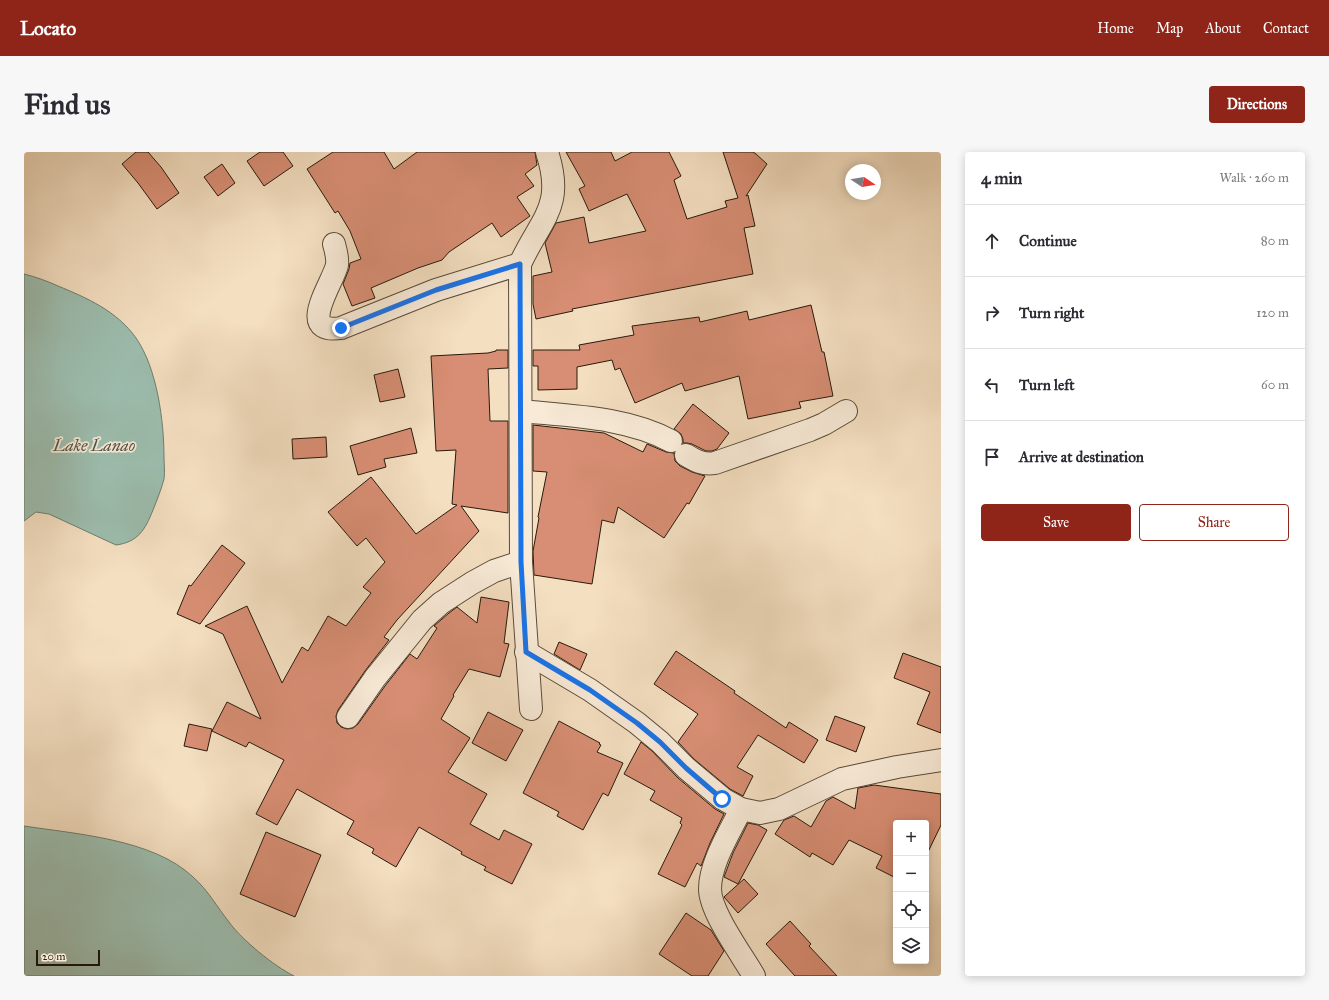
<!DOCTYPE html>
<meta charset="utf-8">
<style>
:root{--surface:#fff;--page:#f7f7f7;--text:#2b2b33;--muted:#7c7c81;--line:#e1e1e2;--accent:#8f2418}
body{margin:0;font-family:"IM FELL Great Primer",serif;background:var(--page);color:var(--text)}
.controls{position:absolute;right:12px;bottom:12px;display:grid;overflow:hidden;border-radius:4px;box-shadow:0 2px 10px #0003}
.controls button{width:36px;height:36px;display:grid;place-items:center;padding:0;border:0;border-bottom:1px solid var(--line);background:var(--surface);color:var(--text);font:20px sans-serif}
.compass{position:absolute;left:821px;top:12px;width:36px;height:36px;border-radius:50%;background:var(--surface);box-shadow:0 2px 10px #0003;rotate:102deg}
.scale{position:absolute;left:12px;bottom:10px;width:64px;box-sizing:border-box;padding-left:4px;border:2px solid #271a0c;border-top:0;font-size:11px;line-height:14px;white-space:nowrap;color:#271a0c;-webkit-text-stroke:3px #f8ead7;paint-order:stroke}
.stop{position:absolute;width:12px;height:12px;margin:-9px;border:3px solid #1a73e8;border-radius:50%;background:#fff}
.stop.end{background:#1a73e8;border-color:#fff;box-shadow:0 1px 4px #0008}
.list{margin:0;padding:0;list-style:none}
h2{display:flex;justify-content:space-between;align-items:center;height:52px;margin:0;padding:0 16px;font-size:17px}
h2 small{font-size:13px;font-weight:400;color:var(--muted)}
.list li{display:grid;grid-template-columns:26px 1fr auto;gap:12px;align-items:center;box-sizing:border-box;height:72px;padding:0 16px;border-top:1px solid var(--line)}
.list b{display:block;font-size:15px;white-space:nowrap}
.list em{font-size:13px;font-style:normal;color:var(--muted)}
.actions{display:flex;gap:8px;padding:12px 16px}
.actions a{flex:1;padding:9px 0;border:1px solid var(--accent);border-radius:4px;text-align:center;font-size:14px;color:var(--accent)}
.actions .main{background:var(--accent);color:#fff}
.icon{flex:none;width:22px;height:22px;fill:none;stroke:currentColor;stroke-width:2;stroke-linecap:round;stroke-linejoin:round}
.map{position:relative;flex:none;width:917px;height:824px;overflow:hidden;border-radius:4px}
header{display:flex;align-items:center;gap:24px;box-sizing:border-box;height:56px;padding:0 20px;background:var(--accent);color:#fff}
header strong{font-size:19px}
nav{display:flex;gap:22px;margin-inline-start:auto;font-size:14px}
.intro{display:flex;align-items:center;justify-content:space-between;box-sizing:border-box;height:96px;padding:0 24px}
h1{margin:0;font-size:28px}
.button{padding:10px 18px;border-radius:4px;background:var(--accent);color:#fff;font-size:14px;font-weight:700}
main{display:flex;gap:24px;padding:0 24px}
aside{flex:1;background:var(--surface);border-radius:4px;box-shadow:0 2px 10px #0003}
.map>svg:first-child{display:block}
</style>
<header>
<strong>Locato</strong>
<nav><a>Home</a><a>Map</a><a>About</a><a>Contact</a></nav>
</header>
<div class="intro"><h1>Find us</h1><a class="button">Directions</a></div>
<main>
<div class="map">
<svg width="917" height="824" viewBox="0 0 917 824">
<rect width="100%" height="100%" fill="#f4dfc1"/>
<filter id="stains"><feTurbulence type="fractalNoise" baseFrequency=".005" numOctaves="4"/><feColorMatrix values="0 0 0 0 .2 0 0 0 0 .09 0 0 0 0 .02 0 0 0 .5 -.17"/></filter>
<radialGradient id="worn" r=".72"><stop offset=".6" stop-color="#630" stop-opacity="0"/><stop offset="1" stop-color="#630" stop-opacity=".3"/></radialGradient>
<g fill="#9cbdae" stroke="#6d7c6d">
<path d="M0 122C12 125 23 129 34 134 63 146 93 159 112 186 133 216 140 269 140 305 140 312 141 320 140 327 137 338 133 348 129 358 121 378 114 390 92 393L25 362 12 360 0 369Z"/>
<path d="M0 674C52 682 129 687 169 725 184 738 193 755 205 770 218 788 250 814 270 824H0Z"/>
</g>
<g fill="#d88e74" stroke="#271a0c">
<path d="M112 0H124L137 15 155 41 133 57 114 31 98 12Z"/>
<path d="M236 0H259L269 14 240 34 223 9Z"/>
<path d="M309 0H360L370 17 393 0H511L513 13 501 22 510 34 493 45 506 64 477 85 468 71 425 100 418 108 394 116 347 136 351 146 328 154 319 132 325 117 326 111 337 107 326 79 314 59 311 61 283 17Z"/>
<path d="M542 0H587L591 9 608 0H645L657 24 650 28 663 67 703 55 701 49 714 46 699 0H729L732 2 743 12 722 44 724 43 731 74 720 76 729 122 548 157 549 159 512 167 509 152V124L528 120 521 91 532 71 560 65 565 91 622 79 603 42 565 59 555 37 561 34Z"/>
<path d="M198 12 211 31 194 44 180 25Z"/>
<path d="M787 153 798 200H800L809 244 775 250 777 256 724 267 715 224 661 239 658 231 611 251 596 216 591 218 588 208 553 215V237L514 238V214H509V198H556L555 193 610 183 608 174 675 165 676 170 723 159 725 168Z"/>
<path d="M472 198H484V216L464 217 466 269H484V361L437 354 455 379 373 468 360 485 365 488 341 519 314 558 312 564 313 571 317 575 323 577 329 576 334 572 361 534 386 502 393 507 413 476 410 474 425 461 433 455 453 471 457 445 485 450 480 491 485 492 476 525 445 517 429 543 430 544 417 567 446 586 424 620 463 642 446 672 475 688 480 678 508 692 488 732 460 718 462 715 437 702 438 700 395 675 372 715 348 701 350 697 323 682 330 669 273 637 253 673 232 662 260 608 225 590 222 595 188 579 203 550 237 567 199 482 181 474 223 454 258 531 278 495 284 499 304 464 322 474 347 441 339 435 361 410 342 386 333 394 304 360 347 325 392 382 433 353 428 352 432 298 412 299 407 204 464 201 472 199Z"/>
<path d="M374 217 381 245 356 250 350 223Z"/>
<path d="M669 252 705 281 693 297 688 299H682L668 292 663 291H659V287L657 282 650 277Z"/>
<path d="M509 273 580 281 619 300 623 292 642 300 650 301 651 309 656 314 668 320 681 324 665 352 663 351 640 386 594 355 590 371 578 368 568 432 510 423 509 399 515 366 514 365 523 320 509 319Z"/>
<path d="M387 276 393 301 360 307 362 315 334 323 326 294Z"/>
<path d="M302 285 303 305 269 307 268 287Z"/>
<path d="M198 393 221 411 176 472 153 462 165 433 167 434Z"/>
<path d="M535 490 563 502 556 518 530 502Z"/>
<path d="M652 499 711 539 710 541 762 576 765 570 794 588 780 611 734 583 713 615 729 624 719 644 706 637 670 607 654 590 674 562 630 532Z"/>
<path d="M879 501 917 515V581L893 572 906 540 870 526Z"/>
<path d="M464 560 499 578 482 609 448 591Z"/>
<path d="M811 564 841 575 832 600 802 588Z"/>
<path d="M535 569 576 591 575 592 577 593 573 600 599 611 584 644 579 641 559 678 533 664 535 660 499 641Z"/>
<path d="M165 572 188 577 183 599 160 594Z"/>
<path d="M617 590 628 599 654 626 691 657 700 662 686 691 677 714 673 711 661 735 634 722 658 673 656 671 658 666 626 648 631 639 600 622Z"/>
<path d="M850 633 917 642V673L902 704V671H872V726L852 716 858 704 825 688 809 713 788 701 786 705 751 682 760 668 770 664 787 675 802 649 809 645 831 657 834 636Z"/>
<path d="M724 671 734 673 743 678 714 732 700 725 709 701Z"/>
<path d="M242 680 297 703 271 765 216 742Z"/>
<path d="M720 727 734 742 714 761 700 745Z"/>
<path d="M662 761 687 778 700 799 684 824H668L635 802Z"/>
<path d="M766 769 787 792 785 794 813 824H771L742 792Z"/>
</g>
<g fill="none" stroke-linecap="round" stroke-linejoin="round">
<defs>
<g id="street">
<path d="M310 92C312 99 314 106 313 113 309 131 271 183 317 176L412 138 496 112"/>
<path d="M497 259C547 264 602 265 647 289"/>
<path d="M662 303C672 309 679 313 691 311L786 278 800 272 822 259"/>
<path d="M502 500 566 538 613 571 636 590 662 616 699 647 717 657 736 661 755 657 818 627 873 615 917 608"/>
<path d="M507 557 497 410 496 112C517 66 541 55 523 0"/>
<path d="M324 565 351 526 398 468 417 451 448 431 470 419 497 410"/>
<path d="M717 657C706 680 686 711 686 737 686 760 718 803 730 824"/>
</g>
</defs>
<use href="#street" stroke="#5a4b39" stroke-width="24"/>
<use href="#street" stroke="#f8ead7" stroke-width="22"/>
</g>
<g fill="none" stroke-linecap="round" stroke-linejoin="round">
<path stroke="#1a73e8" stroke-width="5" d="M317 176 412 138 496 112 497 410 502 500 566 538 613 571 636 590 662 616 698 647"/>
</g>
<g text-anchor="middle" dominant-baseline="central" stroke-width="3.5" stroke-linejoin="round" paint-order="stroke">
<g font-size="17" font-style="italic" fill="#505345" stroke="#f8ead7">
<text x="70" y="293">Lake Lanao</text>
</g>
</g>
<rect width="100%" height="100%" filter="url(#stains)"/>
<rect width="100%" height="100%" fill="url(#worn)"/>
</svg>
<div class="controls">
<button>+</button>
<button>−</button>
<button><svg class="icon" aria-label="locate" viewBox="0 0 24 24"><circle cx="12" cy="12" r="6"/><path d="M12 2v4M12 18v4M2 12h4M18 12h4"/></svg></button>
<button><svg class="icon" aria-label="layers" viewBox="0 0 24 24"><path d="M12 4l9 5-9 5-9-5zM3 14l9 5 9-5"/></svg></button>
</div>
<svg class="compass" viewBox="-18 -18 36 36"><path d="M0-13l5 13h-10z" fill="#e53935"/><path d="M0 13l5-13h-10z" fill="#7c7c81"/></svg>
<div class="scale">20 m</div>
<div class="stop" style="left:698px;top:647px"></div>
<div class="stop end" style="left:317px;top:176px"></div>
</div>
<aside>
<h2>4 min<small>Walk · 260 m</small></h2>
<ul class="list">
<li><svg class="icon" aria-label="ahead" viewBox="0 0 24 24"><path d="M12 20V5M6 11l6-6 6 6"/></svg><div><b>Continue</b></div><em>80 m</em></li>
<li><svg class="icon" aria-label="right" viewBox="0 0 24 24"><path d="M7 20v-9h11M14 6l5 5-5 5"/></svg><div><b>Turn right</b></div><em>120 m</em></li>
<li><svg class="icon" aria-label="left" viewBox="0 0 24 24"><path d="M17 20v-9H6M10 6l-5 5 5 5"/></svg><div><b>Turn left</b></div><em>60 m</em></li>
<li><svg class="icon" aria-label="arrive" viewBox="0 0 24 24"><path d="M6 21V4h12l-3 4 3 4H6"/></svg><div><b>Arrive at destination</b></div></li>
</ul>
<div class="actions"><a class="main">Save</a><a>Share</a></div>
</aside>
</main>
